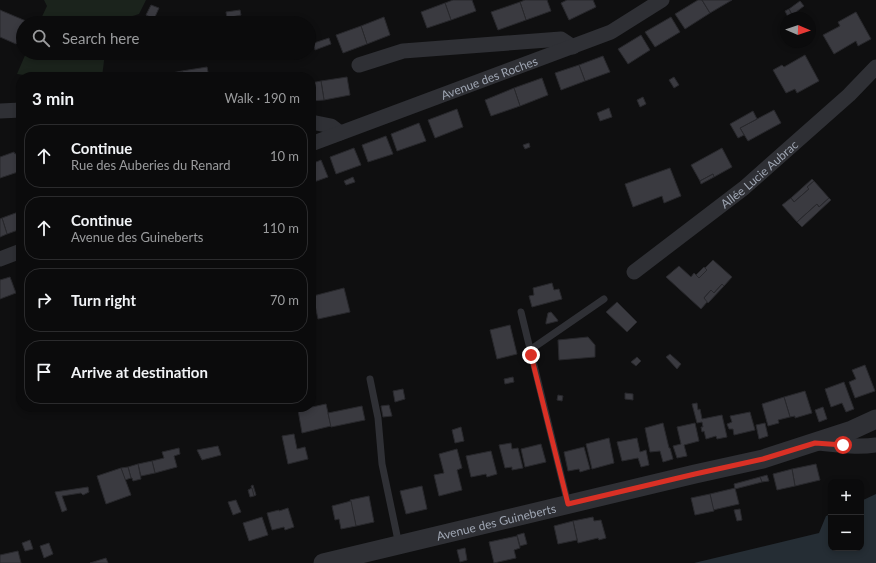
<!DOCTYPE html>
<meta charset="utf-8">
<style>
:root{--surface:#0b0b0c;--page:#141415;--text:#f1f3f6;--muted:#9a9b9d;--line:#2b2b2d}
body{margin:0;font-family:Lato,sans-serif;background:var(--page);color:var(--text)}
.controls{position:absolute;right:12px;bottom:12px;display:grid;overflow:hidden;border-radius:8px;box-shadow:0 2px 6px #0003}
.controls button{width:36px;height:36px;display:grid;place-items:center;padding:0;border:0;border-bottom:1px solid var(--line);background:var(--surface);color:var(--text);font:20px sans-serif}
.compass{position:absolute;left:780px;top:12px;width:36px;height:36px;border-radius:50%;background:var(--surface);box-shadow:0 2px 6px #0003;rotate:92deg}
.stop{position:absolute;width:12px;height:12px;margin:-9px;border:3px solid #d93025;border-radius:50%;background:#fff}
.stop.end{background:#d93025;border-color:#fff;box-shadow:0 1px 4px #0008}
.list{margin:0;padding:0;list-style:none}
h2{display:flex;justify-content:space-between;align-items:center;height:52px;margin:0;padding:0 16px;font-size:17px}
h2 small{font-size:13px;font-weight:400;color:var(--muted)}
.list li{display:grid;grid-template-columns:26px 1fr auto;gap:12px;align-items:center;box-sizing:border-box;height:64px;margin:0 8px 8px;padding:0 8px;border:1px solid var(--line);border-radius:16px}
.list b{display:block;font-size:15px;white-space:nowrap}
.list p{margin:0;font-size:13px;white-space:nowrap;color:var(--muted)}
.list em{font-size:13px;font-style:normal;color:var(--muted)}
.icon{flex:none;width:22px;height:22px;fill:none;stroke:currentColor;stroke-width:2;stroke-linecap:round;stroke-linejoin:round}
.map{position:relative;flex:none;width:876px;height:563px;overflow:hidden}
.search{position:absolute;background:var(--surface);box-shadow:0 2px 6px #0003;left:16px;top:16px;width:300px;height:44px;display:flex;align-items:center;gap:10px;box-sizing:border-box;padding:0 14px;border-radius:22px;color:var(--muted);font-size:15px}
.panel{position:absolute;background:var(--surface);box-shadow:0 2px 6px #0003;left:16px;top:72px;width:300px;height:340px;border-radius:16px}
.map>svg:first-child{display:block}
</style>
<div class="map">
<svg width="876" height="563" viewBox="0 0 876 563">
<rect width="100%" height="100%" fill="#0f0f10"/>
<g fill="#1b231c">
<path d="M44 0H146L139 14 111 23H39L47 6Z"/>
<path d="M26 53H105L102 77H38L17 74Z"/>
</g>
<path fill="#252d34" d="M876 494V563H694L819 533 826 516 831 514V548H861V501Z"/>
<g fill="#3a3a40" stroke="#28282c">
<path d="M453 0H472L476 11 451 20 445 3Z"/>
<path d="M525 0H547L551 11 526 20 520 2Z"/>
<path d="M567 0H593L596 7 569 20 561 3Z"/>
<path d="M698 0H702L710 13 685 29 675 14Z"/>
<path d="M702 0H732L710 13Z"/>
<path d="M800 1 804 6 792 15 789 9Z"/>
<path d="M520 2 526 20 498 30 491 12Z"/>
<path d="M445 3 451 20 427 28 421 12Z"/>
<path d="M151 5 159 8 154 19 146 15Z"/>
<path d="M789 9 792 15 788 17 785 11Z"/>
<path d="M0 10 26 21 25 23H23V28L22 31 23 32V38L21 42 18 40 16 44 0 37Z"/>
<path d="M240 10 241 15 227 18 226 12Z"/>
<path d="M856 12 871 39 858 46 856 41 834 54 823 35 840 26 838 22Z"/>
<path d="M384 17 390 35 367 44 361 26Z"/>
<path d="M671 17 680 32 655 47 645 32Z"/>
<path d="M361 26 367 44 343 53 336 35Z"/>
<path d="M641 35 650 50 628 64 618 49Z"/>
<path d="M329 38 331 44 315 50 314 43Z"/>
<path d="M805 55 819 81 797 93 795 89 786 93 773 70 782 65 784 67Z"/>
<path d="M603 56 610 72 585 81 579 65Z"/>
<path d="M579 65 585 81 561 90 555 73Z"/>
<path d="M207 67 209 77H183L182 71Z"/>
<path d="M182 71 183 77H157V76Z"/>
<path d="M276 73 277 77H252Z"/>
<path d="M347 77 350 95 324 100 321 81Z"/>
<path d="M674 77 679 85 674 88 669 80Z"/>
<path d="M542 78 548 95 520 106 514 88Z"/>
<path d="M321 81 324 100 311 101V83Z"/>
<path d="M514 88 520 106 491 116 485 100Z"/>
<path d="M643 97 646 104 640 107 637 100Z"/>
<path d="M609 108 612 117 600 121 597 113Z"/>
<path d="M457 109 463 127 435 138 428 120Z"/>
<path d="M774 110 781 123 748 141 740 128Z"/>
<path d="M753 111 757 119 740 128 744 135 738 138 730 124Z"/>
<path d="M419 123 426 141 397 151 391 134Z"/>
<path d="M386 136 393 154 368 162 362 145Z"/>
<path d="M529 143 530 147 525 149 523 145Z"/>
<path d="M354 148 361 165 336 174 330 157Z"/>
<path d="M722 148 732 167 714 177 713 174 700 181 691 165Z"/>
<path d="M14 152 15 154 21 152V171L0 178V157Z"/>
<path d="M321 160 328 177 311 183V164Z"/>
<path d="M670 168 681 196 664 203 662 196 633 207 625 184Z"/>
<path d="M713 174 714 177 701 184 700 181Z"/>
<path d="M353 177 355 182 346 185 344 181Z"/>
<path d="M812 179 814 181 807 187 809 189 794 202 791 198Z"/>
<path d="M814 181 829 198 819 207 817 204 797 222 782 205 791 198 794 202 809 189 807 187Z"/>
<path d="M829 198 831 200 802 227 797 222 817 204 819 207Z"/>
<path d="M21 211V229L7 234 2 218Z"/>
<path d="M2 218 7 234 0 237V219Z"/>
<path d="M713 260 732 277 724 286 722 284 714 293 711 290 704 298 708 301 701 309 666 277 679 266 691 277 694 273 699 278 707 270 705 268Z"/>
<path d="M704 267 707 270 699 278 696 275Z"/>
<path d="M10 277 16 293 0 299V280Z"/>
<path d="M552 283 554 290 559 289 562 299 532 307 529 296 534 295 533 288Z"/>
<path d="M722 284 724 286 708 303 704 298 711 290 714 293Z"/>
<path d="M344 288 350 312 318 319 313 296Z"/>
<path d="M617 302 637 322 627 332 606 312Z"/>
<path d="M551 312 557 319 558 321 546 324V322L548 313Z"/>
<path d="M510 325 517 354 497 359 490 330Z"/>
<path d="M588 337 595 345V357L559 360 558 340Z"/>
<path d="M670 354 681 364 677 369 666 357Z"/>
<path d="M637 357 641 361 636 366 631 362Z"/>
<path d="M865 365 875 391 855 398 849 382 856 379 852 370Z"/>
<path d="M513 377 514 382 505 384 504 379Z"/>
<path d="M844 382 854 409 846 412 842 403 831 407 825 389Z"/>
<path d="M403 389 405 399 395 402 393 391Z"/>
<path d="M805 391 812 413 795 418V416L790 417 784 397Z"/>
<path d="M625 393 633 394V400L625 399Z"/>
<path d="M558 395 563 396 562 401 557 400Z"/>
<path d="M784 397 790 417 778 420 779 423 768 426 762 404Z"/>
<path d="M697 403 698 410 700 409 702 419 722 415 727 437 717 439 716 436 706 439 704 431 702 432 701 427H703L702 422 697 423 692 404Z"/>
<path d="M326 404 331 426 302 433 298 410Z"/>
<path d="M389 405 392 416 383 417 381 406Z"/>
<path d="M362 406 365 420 331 427 328 413Z"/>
<path d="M823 407 827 419 819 422 815 410Z"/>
<path d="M750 412 755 430 734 435 733 429H729L727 424 732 422 730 416Z"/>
<path d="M663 423 669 448H670L673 459 663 462 660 451 650 452 645 428Z"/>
<path d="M695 423 699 441 684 445 687 456 677 458 673 446 681 444 677 427Z"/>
<path d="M765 423 768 436 759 439 756 425Z"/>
<path d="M461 427 464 441 455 443 452 430Z"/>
<path d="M294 434 297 449 305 447 308 459 288 464 282 436Z"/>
<path d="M609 438 614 463 592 469 586 444Z"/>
<path d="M637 438 640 452 646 450 649 465 641 467 638 458 622 461 617 442Z"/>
<path d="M511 443 512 449 518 448 523 468 512 470V467L505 468 499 445Z"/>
<path d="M541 444 546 462 525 467 521 449Z"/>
<path d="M218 446 221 455 202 460 197 450Z"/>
<path d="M584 447 590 469 580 472 579 469 568 471 564 452Z"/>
<path d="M179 448 180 454 174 456 177 467 155 473 152 461 164 458 162 452Z"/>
<path d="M457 449 462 468 457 470 462 490 439 496 434 475 444 473 439 454Z"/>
<path d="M491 451 497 474 487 477 486 474 471 477 466 456Z"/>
<path d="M152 461 155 473 141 476 138 464Z"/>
<path d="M138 464 141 479 133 481 132 478H131L128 467Z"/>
<path d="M816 464 820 480 795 486 792 469Z"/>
<path d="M128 467 131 478 125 480 121 468Z"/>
<path d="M121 468 131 495 106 504 97 476Z"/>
<path d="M792 469 795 486 777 490 773 474Z"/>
<path d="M767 475 769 481 762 482 760 477Z"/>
<path d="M760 477 762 482 735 489 734 484Z"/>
<path d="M253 485 256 495 254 496 251 486Z"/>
<path d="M422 486 427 509 406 514 400 491Z"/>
<path d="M88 487 89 492 83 495 81 493 62 496 67 510 62 512 55 492Z"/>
<path d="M252 488 254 496 250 497 248 490Z"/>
<path d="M735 488 739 504 713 510 710 494Z"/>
<path d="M710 494 714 511 695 515 691 498Z"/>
<path d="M369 496 374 522 356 526 350 500Z"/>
<path d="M236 500 241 512 233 515 228 502Z"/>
<path d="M351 501 356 526 341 529 339 519 335 520 332 506Z"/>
<path d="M288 508 294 527 285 530 284 527 272 530 267 513 279 510V511Z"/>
<path d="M740 509 742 520 737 521 734 510Z"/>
<path d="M262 517 268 535 249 541 243 523Z"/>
<path d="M593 517 594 521 601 520 606 538 599 540 598 538 578 543 573 521Z"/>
<path d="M573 521 577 540 558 544 554 526Z"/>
<path d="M524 533 527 544 520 546 517 535Z"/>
<path d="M517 536 520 548 514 550 516 558 494 563 489 542Z"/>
<path d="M30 540 33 549 25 551 22 543Z"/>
<path d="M49 543 53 554 44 558 40 546Z"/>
<path d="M465 548 467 560 460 562 457 550Z"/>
<path d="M18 551 21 563H0V555Z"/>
<path d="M106 558 108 563H90Z"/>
</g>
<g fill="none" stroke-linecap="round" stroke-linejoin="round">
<g stroke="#2f3035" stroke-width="7">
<path d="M521 312 568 504"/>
<path d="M530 350 604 299"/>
<path d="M370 379 378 418 382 464 399 545"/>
</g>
<g stroke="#2f3035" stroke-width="15">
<path d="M359 65 403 51 561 39 573 47"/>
<path d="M0 111 21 110"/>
<path d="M311 122 331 126 340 133"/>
<path id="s1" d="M311 144 611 32 662 0"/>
<path d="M0 259 21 251"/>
<path id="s2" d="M634 272 744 188 849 95 876 67"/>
<path d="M818 443C837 445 857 448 876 445"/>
</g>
<path stroke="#2f3035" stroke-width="19" id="s3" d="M323 563 695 474 763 459 852 430 876 419"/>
</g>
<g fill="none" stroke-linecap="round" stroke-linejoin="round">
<path stroke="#d93025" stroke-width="5" d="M531 355 568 504 695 474 763 459 815 443 843 445"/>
</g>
<g text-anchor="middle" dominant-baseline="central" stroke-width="4" stroke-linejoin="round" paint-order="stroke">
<g font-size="12" fill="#9ea5b2" stroke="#0a0a0b">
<text stroke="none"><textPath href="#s1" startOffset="190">Avenue des Roches</textPath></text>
<text stroke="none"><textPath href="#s2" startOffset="159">Allée Lucie Aubrac</textPath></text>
<text stroke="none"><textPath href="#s3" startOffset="178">Avenue des Guineberts</textPath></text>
</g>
</g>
</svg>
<div class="controls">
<button>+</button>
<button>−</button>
</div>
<svg class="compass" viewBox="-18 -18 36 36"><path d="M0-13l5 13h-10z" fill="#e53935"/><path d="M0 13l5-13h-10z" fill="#9a9b9d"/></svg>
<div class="stop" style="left:843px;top:445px"></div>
<div class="stop end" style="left:531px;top:355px"></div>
<div class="search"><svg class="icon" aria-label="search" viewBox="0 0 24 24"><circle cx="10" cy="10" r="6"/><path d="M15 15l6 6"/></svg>Search here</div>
<section class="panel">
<h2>3 min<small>Walk · 190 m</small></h2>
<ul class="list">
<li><svg class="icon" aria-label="ahead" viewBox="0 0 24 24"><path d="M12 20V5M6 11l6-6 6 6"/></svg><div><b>Continue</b><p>Rue des Auberies du Renard</p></div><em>10 m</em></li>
<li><svg class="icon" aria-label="ahead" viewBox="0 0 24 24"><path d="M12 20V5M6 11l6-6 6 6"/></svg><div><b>Continue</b><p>Avenue des Guineberts</p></div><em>110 m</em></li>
<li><svg class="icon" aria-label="right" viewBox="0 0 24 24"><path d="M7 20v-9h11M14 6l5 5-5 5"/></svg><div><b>Turn right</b></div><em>70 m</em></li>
<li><svg class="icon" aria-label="arrive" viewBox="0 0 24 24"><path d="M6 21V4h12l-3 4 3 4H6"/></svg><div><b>Arrive at destination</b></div></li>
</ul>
</section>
</div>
